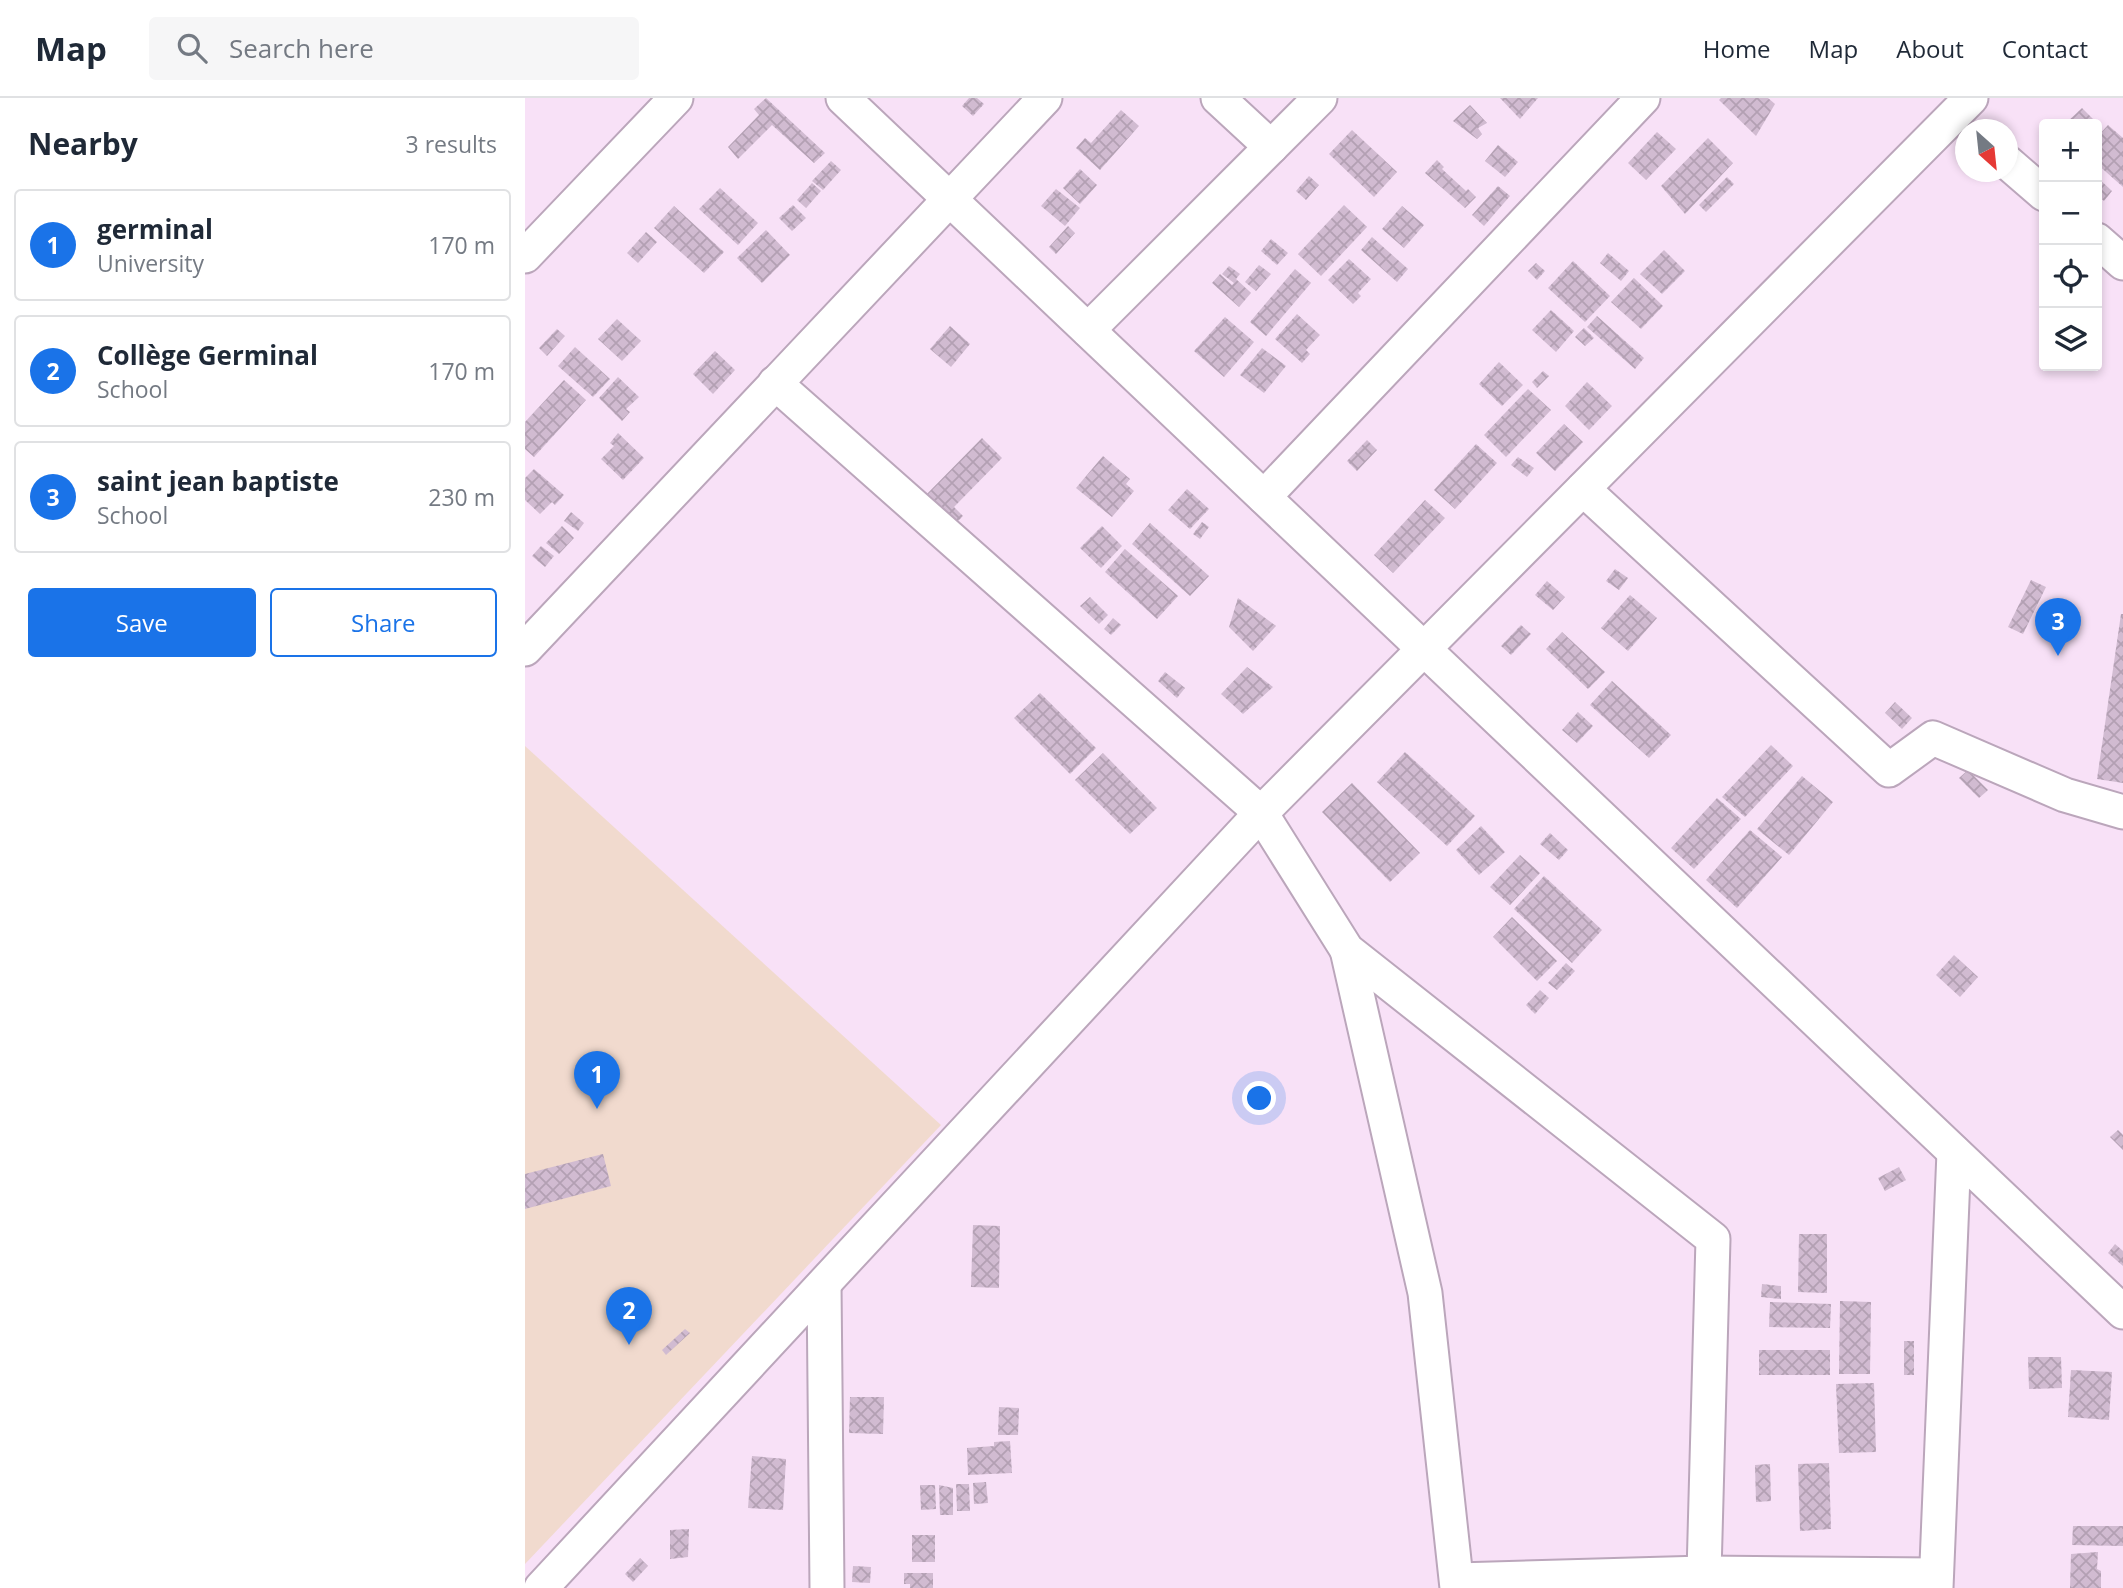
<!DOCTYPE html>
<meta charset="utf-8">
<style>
:root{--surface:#fff;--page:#f6f6f7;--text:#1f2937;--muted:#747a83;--line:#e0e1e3;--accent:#1a73e8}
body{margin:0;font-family:"Open Sans",sans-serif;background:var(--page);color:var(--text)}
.controls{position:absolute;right:21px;top:21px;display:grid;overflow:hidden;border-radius:7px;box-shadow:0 4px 10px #0003}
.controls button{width:63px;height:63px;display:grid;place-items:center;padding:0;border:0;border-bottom:2px solid var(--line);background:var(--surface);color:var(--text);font:35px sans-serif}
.compass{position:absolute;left:1430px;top:21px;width:63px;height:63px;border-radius:50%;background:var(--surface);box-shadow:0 4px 10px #0003;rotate:153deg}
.you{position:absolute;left:735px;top:1001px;width:24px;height:24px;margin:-18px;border:5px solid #fff;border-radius:50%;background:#1a73e8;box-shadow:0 0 0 10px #1a73e833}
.badge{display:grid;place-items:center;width:46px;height:46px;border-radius:50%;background:var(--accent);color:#fff;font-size:23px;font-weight:700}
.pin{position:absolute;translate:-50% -58px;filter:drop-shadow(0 2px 4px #0008)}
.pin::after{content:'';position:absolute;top:37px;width:24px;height:21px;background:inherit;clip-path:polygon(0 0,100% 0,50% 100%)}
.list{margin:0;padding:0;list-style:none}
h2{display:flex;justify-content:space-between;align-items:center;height:91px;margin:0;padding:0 28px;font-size:30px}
h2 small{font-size:23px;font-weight:400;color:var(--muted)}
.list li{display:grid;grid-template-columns:46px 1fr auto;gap:21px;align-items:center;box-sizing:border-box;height:112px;margin:0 14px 14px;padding:0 14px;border:2px solid var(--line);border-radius:7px}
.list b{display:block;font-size:26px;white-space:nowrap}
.list p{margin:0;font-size:23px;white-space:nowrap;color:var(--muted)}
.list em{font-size:23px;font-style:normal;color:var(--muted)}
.actions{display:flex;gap:14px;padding:21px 28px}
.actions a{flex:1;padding:16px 0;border:2px solid var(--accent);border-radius:7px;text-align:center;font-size:24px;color:var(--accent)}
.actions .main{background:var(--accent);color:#fff}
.icon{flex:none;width:38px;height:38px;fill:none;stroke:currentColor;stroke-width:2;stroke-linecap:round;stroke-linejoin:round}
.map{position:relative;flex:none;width:1598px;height:1490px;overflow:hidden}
header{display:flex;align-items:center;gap:42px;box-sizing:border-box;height:98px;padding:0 35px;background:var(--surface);border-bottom:2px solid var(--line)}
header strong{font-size:33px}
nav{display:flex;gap:38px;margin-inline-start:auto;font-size:24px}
.search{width:490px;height:63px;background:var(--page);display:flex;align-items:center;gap:18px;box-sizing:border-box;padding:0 24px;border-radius:7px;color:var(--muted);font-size:26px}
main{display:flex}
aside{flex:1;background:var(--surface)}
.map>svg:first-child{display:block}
</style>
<header>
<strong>Map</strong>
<div class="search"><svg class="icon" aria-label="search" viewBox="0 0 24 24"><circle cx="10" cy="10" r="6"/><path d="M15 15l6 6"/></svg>Search here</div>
<nav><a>Home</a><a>Map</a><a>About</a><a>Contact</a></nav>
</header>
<main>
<aside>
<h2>Nearby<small>3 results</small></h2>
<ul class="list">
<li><span class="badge">1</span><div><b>germinal</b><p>University</p></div><em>170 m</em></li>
<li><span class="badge">2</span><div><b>Collège Germinal</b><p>School</p></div><em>170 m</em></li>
<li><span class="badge">3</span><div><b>saint jean baptiste</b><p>School</p></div><em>230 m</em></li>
</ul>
<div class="actions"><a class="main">Save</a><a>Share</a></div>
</aside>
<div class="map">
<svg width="1598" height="1490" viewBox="0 0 1598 1490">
<defs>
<pattern id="building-cross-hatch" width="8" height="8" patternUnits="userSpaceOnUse" patternTransform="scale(1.75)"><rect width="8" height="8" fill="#d1bbd1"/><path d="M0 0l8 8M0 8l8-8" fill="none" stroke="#b3a0b3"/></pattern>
</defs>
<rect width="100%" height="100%" fill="#f8e1f7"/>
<path fill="#f1dace" d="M0 648 416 1027 0 1466Z"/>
<g fill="url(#building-cross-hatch)">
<path d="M241 0 300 55 289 65 247 27 213 61 203 49 234 17 229 11Z"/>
<path d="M444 0H452L459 6 448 18 437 8Z"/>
<path d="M975 0H1013L995 21Z"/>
<path d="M1196 0H1243L1250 6 1231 38 1194 2Z"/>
<path d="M945 7 962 25 953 30 957 36 952 41 928 23Z"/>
<path d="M1557 10 1576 29 1572 33V26H1540Z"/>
<path d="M596 12 614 28 575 72 551 50 560 40 566 45Z"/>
<path d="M1583 27 1598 40V89L1572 66V39Z"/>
<path d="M827 32 872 74 849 99 804 56Z"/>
<path d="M1132 34 1151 51 1121 82 1103 65Z"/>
<path d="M1183 40 1208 65 1160 116 1136 88Z"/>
<path d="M973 47 993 64 980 79 960 63Z"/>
<path d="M912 62 919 69 917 71 941 93 943 91 951 99 940 110 900 75Z"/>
<path d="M306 63 316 72 298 92 287 83Z"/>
<path d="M555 71 572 87 555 106 538 90Z"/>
<path d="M784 78 794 87 781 102 771 93Z"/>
<path d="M1202 79 1209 86 1181 114 1174 107Z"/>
<path d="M1572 79 1587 93 1579 103 1572 97Z"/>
<path d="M287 85 296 93 281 110 272 102Z"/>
<path d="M973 88 985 98 959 128 947 117Z"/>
<path d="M195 90 233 125 213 147 174 111Z"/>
<path d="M531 91 555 110 540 128 516 108Z"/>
<path d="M268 107 281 120 267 133 254 120Z"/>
<path d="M819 107 842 129 796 178 773 156Z"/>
<path d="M149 108 199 154 179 175 129 130Z"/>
<path d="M877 108 899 127 879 150 857 131Z"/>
<path d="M543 128 550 135 531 156 524 149Z"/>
<path d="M241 132 265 157 237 185 212 160Z"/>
<path d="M121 134 132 144 113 165 102 155Z"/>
<path d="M847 139 883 171 872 184 836 152Z"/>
<path d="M746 141 763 155 752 167 736 153Z"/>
<path d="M1139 152 1160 173 1137 196 1115 176Z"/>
<path d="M1083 155 1104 173 1096 183 1075 165Z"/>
<path d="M824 161 846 181 833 195 836 198 828 206 803 182Z"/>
<path d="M1048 163 1085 198 1060 224 1023 190Z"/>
<path d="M1011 165 1020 173 1012 182 1003 173Z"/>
<path d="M734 167 746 176 731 193 720 184Z"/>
<path d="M704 168 715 176 711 181 726 195 714 209 687 185 695 176 707 187 709 185 697 176Z"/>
<path d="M770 171 786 185 741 238 725 224Z"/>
<path d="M1109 180 1138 208 1116 231 1086 204Z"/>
<path d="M1026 212 1049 233 1031 254 1007 232Z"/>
<path d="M772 216 795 237 781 252 785 256 777 265 750 241Z"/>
<path d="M1072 218 1119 260 1110 271 1062 229Z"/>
<path d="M700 219 729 244 699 279 669 253Z"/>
<path d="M92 221 116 243 97 263 73 241Z"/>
<path d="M425 228 445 246 426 269 405 251Z"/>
<path d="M1059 230 1069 240 1060 248 1050 239Z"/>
<path d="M32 231 40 238 22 258 14 250Z"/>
<path d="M50 249 85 281 68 299 33 268Z"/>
<path d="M737 250 761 268 739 295 715 277Z"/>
<path d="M190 253 210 272 188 296 168 276Z"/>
<path d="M974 264 998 287 977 308 954 286Z"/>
<path d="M1018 273 1024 278 1012 290 1007 284Z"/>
<path d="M93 279 114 299 101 311 105 314 97 323 74 300Z"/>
<path d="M39 282 61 302 9 359 0 351V324Z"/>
<path d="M1062 284 1087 308 1064 332 1040 308Z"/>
<path d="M1003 291 1026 312 981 359 959 337Z"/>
<path d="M1039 326 1058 344 1030 373 1011 355Z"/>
<path d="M93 335 119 360 98 382 76 361 89 348 85 345Z"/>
<path d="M457 340 477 360 429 409 438 418 426 430 397 401Z"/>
<path d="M842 342 852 352 832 373 822 363Z"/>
<path d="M951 346 972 365 930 411 909 392Z"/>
<path d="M578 358 605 381 601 386 609 393 587 419 551 390Z"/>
<path d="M993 359 1009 370 1002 379 986 367Z"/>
<path d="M9 371 39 397 30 407 27 404 15 416 0 402V380Z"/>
<path d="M662 391 684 411 665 431 643 412Z"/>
<path d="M900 402 920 420 868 475 849 457Z"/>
<path d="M46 414 59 425 53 433 39 423Z"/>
<path d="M677 424 684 429 675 441 668 436Z"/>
<path d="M625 425 684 478 665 498 607 446Z"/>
<path d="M37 428 49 440 34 456 21 445Z"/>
<path d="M577 428 597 448 576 470 555 450Z"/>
<path d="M16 448 29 458 20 469 7 458Z"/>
<path d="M600 451 653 498 632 521 580 474Z"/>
<path d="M1090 471 1103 480 1094 492 1081 483Z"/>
<path d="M1506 482 1521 489 1498 536 1483 529Z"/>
<path d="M1022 483 1040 499 1028 512 1010 497Z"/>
<path d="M1105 497 1132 520 1103 553 1076 530Z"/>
<path d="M565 499 583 517 574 526 555 508Z"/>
<path d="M713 500 751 528 728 553 704 529Z"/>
<path d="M1596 516H1598V685L1572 681Z"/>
<path d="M588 520 596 527 586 537 579 531Z"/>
<path d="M996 527 1006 536 986 557 976 548Z"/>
<path d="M1037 534 1080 574 1063 591 1021 551Z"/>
<path d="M722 569 748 589 718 616 696 596Z"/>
<path d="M640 574 660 590 652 600 633 583Z"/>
<path d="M1087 583 1146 637 1124 660 1065 607Z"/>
<path d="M515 595 571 650 545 676 489 620Z"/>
<path d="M1370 604 1387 620 1377 631 1360 615Z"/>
<path d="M1053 614 1068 628 1052 645 1037 632Z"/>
<path d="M1246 647 1268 668 1220 719 1197 699Z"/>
<path d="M880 654 950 718 922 748 852 684Z"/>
<path d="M578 655 632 710 605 736 550 682Z"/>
<path d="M1443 672 1463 692 1454 700 1434 680Z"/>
<path d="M1277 678 1308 704 1264 757 1232 731Z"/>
<path d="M827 685 895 755 865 784 797 714Z"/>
<path d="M1192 700 1216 721 1169 771 1146 750Z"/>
<path d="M956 728 980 754 954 777 931 752Z"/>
<path d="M1225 732 1257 759 1212 810 1181 782Z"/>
<path d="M1025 735 1043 752 1034 762 1015 746Z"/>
<path d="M995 757 1015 775 985 807 965 789Z"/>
<path d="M1019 778 1077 832 1047 865 989 811Z"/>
<path d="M987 819 1032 863 1012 883 968 839Z"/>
<path d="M1429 857 1453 879 1435 899 1411 877Z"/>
<path d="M1041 865 1050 873 1032 892 1023 885Z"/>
<path d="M1015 892 1024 900 1010 916 1001 907Z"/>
<path d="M1593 1032 1598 1037V1052L1585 1039Z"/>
<path d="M78 1056 86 1088 0 1111V1076Z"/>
<path d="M1374 1069 1381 1082 1360 1093 1353 1080Z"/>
<path d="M448 1127 475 1128 474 1190 446 1189Z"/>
<path d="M1274 1136H1302V1195L1273 1194Z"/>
<path d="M1590 1146 1598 1153V1168L1583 1155Z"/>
<path d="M1237 1186 1256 1188V1201L1236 1199Z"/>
<path d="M1315 1203 1346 1204 1345 1276H1314Z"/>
<path d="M1245 1204 1306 1206 1305 1230 1244 1229Z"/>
<path d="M160 1231 165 1235 141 1257 137 1252Z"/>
<rect x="1379" y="1243" width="10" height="34"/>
<rect x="1234" y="1252" width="71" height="25"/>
<path d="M1503 1259H1536L1537 1290 1504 1291Z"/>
<path d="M1546 1272 1587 1274 1584 1322 1543 1319Z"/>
<path d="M1349 1285 1351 1354 1314 1355 1311 1286Z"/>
<path d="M325 1299H359L358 1336 324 1335Z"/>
<path d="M474 1309 494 1310 493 1337H473Z"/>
<path d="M485 1343 487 1375 443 1377 442 1350 469 1348V1344Z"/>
<path d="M227 1358 261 1361 258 1412 223 1410Z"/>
<path d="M1304 1365 1306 1431 1275 1433 1273 1366Z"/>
<path d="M1245 1366 1246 1403 1231 1404 1230 1367Z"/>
<path d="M461 1384 463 1405 449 1406 448 1385Z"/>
<path d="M431 1386H444L445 1413H432Z"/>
<path d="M395 1387H410L411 1411 396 1412Z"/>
<path d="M414 1387 428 1390V1417H415Z"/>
<path d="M1548 1428H1598V1448L1547 1447Z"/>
<path d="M164 1431 163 1459 145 1461V1432Z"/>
<rect x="387" y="1437" width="23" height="27"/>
<path d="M1573 1454 1572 1471 1576 1473V1490H1545L1546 1456Z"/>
<path d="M115 1460 123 1468 108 1484 100 1476Z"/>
<path d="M328 1468 346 1469 345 1485 327 1484Z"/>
<path d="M379 1475H408V1490H385V1486H379Z"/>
</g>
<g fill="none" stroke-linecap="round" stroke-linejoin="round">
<defs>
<g id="minor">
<path d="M318 0 1598 1214"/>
<path d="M693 0 746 49"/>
<path d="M1482 64 1519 96"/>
<path d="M1572 142 1598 165"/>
<path d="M0 158 151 0"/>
<path d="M563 232 795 0"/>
<path d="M250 285 736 715 822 852 1188 1141 1179 1475"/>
<path d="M1058 391 1364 672 1408 640 1540 697 1598 714"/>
<path d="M739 399 1118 0"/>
<path d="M0 551 520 0"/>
<path d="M822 852 900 1195 932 1490"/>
<path d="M299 1186 302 1490"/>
<path d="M932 1482 1179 1475 1411 1477"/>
<path d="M16 1490 736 715 1446 0"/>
<path d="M1411 1490 1429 1054"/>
</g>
</defs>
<use href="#minor" stroke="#bba6bb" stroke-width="37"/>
<use href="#minor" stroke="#fff" stroke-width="33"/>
</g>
</svg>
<div class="controls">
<button>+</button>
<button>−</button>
<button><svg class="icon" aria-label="locate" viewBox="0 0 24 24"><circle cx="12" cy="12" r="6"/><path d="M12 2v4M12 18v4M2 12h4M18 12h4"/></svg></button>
<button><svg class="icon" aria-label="layers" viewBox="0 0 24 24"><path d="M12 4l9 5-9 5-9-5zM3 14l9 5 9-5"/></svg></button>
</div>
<svg class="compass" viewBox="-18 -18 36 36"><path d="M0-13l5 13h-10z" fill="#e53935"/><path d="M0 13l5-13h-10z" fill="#747a83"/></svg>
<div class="you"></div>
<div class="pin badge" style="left:72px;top:1011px">1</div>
<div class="pin badge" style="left:104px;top:1247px">2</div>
<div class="pin badge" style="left:1533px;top:558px">3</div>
</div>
</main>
